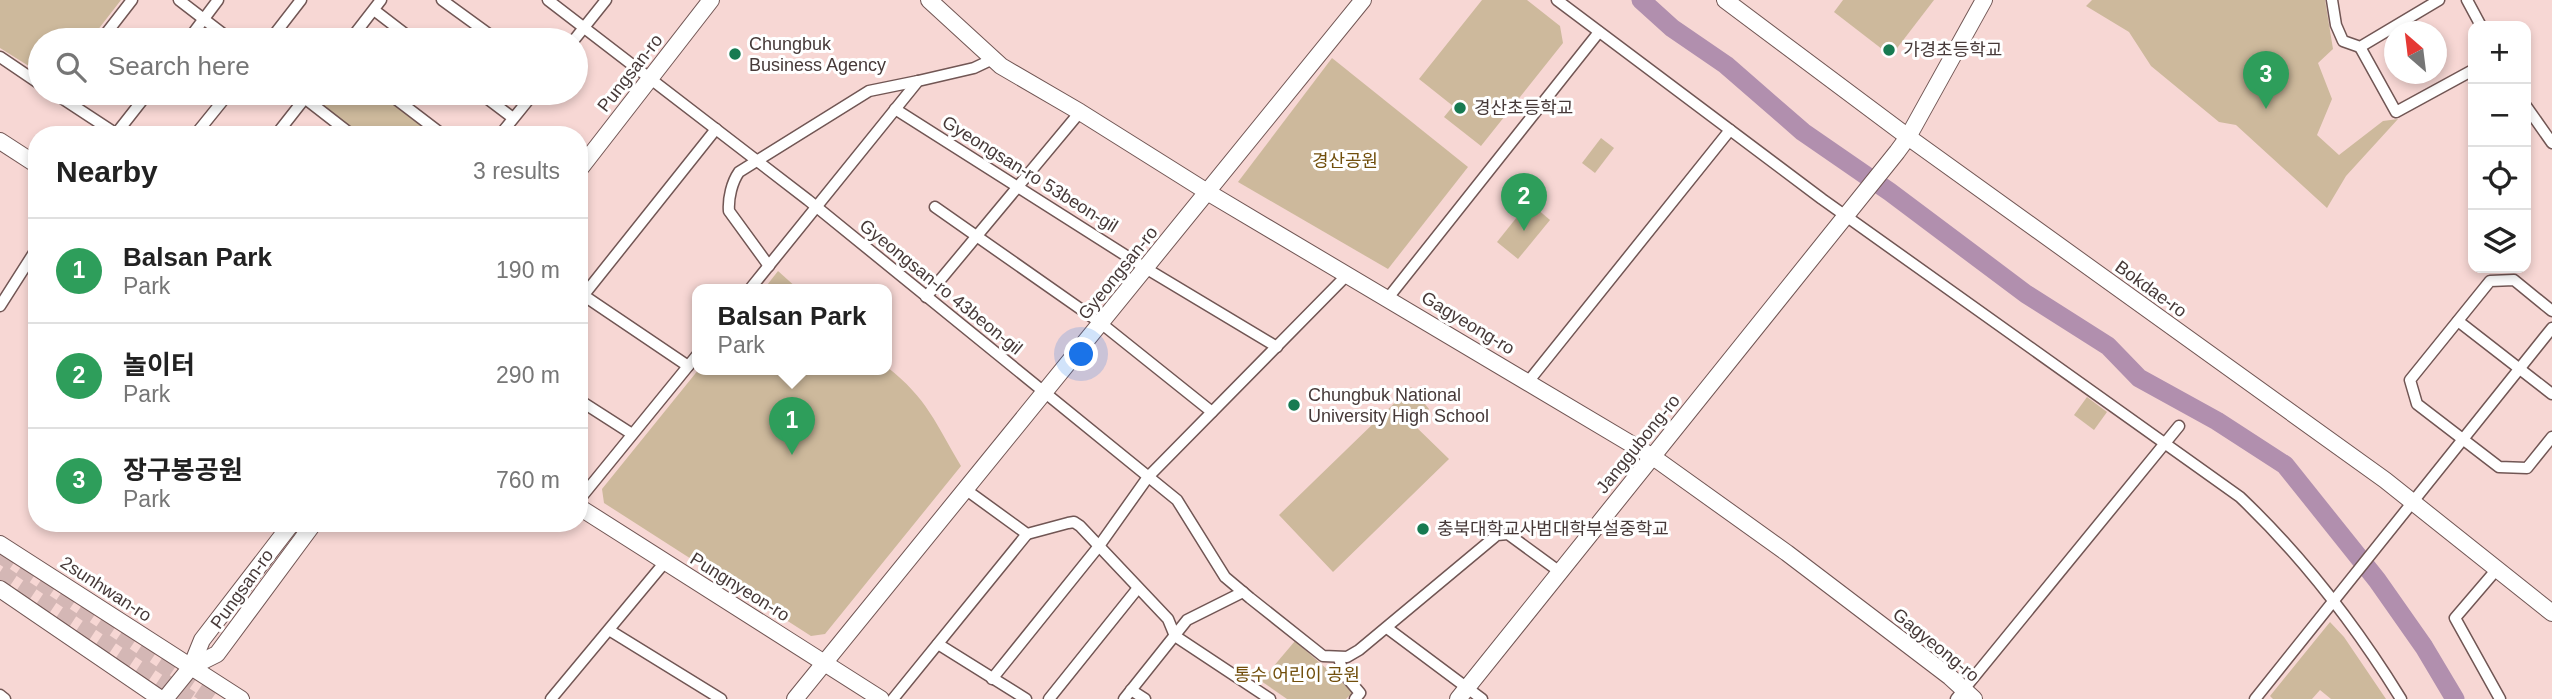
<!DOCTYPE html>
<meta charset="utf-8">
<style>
:root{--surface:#fff;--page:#f6f6f6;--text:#222;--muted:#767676;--line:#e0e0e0;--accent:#177a51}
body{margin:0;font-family:Arial,"Noto Sans KR",sans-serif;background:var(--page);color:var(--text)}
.controls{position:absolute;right:21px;top:21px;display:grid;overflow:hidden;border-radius:14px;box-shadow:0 4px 10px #0003}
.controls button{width:63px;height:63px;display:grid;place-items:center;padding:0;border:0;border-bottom:2px solid var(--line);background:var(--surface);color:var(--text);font:35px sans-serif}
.compass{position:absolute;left:2384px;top:21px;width:63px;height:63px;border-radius:50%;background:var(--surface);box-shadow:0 4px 10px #0003;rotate:332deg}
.you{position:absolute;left:1082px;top:355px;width:24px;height:24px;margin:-18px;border:5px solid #fff;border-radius:50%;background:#1a73e8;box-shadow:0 0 0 10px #1a73e833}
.badge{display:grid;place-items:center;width:46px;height:46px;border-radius:50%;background:var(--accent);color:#fff;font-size:23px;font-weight:700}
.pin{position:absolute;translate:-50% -58px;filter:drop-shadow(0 2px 4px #0008)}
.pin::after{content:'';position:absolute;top:37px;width:24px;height:21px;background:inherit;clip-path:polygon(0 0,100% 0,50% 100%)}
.popup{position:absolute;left:692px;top:284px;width:200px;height:91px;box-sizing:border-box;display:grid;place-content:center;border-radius:14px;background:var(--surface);filter:drop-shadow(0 2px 5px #0005);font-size:23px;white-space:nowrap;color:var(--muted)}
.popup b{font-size:26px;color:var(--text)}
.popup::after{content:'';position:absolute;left:50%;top:100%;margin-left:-14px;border:14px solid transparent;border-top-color:var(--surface)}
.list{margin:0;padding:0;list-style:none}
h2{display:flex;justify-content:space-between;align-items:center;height:91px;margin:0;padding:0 28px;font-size:30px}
h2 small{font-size:23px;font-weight:400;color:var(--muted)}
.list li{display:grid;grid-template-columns:46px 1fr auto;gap:21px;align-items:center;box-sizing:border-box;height:105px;padding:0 28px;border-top:2px solid var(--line)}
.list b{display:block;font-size:26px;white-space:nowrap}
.list p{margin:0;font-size:23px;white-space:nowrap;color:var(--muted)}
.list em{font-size:23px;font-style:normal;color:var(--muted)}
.icon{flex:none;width:38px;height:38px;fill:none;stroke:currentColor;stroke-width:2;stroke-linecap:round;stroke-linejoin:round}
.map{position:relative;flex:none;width:2552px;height:699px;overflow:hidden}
.search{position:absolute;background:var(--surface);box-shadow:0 4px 10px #0003;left:28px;top:28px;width:560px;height:77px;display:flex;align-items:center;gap:18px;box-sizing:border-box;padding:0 24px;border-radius:38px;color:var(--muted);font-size:26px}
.panel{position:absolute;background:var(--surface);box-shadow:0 4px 10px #0003;left:28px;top:126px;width:560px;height:406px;border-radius:28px}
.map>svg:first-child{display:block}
</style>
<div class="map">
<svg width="2552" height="699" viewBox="0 0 2552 699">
<rect width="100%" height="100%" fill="#f7d7d4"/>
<g fill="#cdb99c">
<path d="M0 0H121L90 40H40V73L0 48Z"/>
<path d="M1482 0H1527L1560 26 1563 43 1481 146 1444 117 1453 106 1419 79Z"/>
<path d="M1843 0H1934L1891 56 1834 12Z"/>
<path d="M2092 0H2325L2333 49 2318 63 2332 99 2317 135 2339 155 2383 121 2398 119 2346 176 2327 208 2236 125 2219 122 2151 66 2129 32 2086 6Z"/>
<path d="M1332 58 1468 167 1388 269 1238 182Z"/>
<path d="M316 93H379L434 135H360L313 97Z"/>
<path d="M1601 138 1614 148 1595 173 1582 163Z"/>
<path d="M1529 202 1550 220 1518 259 1497 242Z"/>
<path d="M778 271 798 289H764Z"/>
<path d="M887 367C927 398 936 424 961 466L825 634 811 636 604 503 602 489 699 369H886Z"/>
<path d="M1411 387 1429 409 1412 423 1449 459 1333 572 1279 515Z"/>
<path d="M2087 397 2107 412 2094 430 2074 415Z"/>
<path d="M2330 622 2344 637 2386 699H2331L2320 690 2312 699H2273L2270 696Z"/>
<path d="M1295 641 1353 692 1346 699H1287L1261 681Z"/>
</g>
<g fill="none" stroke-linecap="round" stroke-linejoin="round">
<path stroke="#b18fae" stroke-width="19" d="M1641 0 1672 28 1726 65 1803 132 1890 192 2026 294 2108 346 2139 378 2217 421 2285 465 2377 580 2424 647 2455 699"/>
<g stroke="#d4b7b5" stroke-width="16" stroke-dasharray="16 8" stroke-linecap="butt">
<path d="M0 555 212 699"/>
<path d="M0 572 191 699"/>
</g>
<defs>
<g id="street">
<path d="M179 0 231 40"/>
<path d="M442 0 497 40"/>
<path d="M548 0 808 200 1177 500 1225 577 1250 598 1323 656 1347 657 1359 650 1497 535 1508 534 1560 572"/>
<path d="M1557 0 1822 199 2240 497C2302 556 2356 626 2401 699"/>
<path d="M2332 0 2336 25 2343 41 2360 47 2439 0"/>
<path d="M2467 0 2481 26"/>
<path d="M374 10 413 40"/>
<path d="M101 40 132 0"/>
<path d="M188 40 218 0"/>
<path d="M270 40 301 0"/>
<path d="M350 40 381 0"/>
<path d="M574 40 606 0"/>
<path d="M2360 47 2396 112 2473 70"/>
<path d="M0 57 40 84"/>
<path d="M54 93 118 135"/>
<path d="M298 93 352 135"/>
<path d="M388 93 443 135"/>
<path d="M480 93 513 118"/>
<path d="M2526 106 2552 143"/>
<path d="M895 109 1147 269 1277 347"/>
<path d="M115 135 148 93"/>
<path d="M195 135 229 93"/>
<path d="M276 135 309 93"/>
<path d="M500 135 534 93"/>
<path d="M935 207 1102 324 1212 412"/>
<path d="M769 266 729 211C728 198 732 182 739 172L869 91 918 81"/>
<path d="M750 289 918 81 974 68 993 59"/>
<path d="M580 293 688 366"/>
<path d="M926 297 1080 112"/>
<path d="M1388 298 1599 32"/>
<path d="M579 301 716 129"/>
<path d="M0 306 37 248"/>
<path d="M2552 311 2514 280 2490 281 2410 380 2417 404 2499 467 2527 468 2552 437"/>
<path d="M2458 321 2552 394"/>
<path d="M1528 382 1730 130"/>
<path d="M579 400 632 434"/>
<path d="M965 489 1027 534 1068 523 1074 522 1080 526 1168 619 1175 636 1270 699"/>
<path d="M579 500 698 354"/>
<path d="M2497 569 2455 618 2500 699"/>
<path d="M1387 628 1482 699"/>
<path d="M609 630 721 699"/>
<path d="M938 644 1026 699"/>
<path d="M1339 658 1343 673 1360 693 1355 699"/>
<path d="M992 679 1099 546 1148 477 1347 275"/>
<path d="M1131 690 1145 699"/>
<path d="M0 695 5 699"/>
<path d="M551 699 665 562"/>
<path d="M893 699 1027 534"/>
<path d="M1049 699 1138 588"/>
<path d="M1124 699 1187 620 1243 592"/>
<path d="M1956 699 2179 426"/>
<path d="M2255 699 2552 328"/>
</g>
<g id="secondary">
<path d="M929 0 1001 66 1080 112 1209 193 1653 457 1787 553 1950 677 1974 699"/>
<path d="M1725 0 1908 137 2385 480 2552 613"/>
<path d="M0 141 37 165"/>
<path d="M579 170 711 0"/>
<path d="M579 507 881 699"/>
<path d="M0 544 241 699"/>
<path d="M0 589 161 699"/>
<path d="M191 667 217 654 314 523"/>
<path d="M165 699 191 667 202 640 292 523"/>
<path d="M795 699 1363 0"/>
<path d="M1458 699 1897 152 1908 137 1984 0"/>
</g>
</defs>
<use href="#street" stroke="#715654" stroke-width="13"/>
<use href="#secondary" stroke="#715654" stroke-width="18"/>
<use href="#street" stroke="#fff" stroke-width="10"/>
<use href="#secondary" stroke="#fff" stroke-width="16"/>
</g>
<g fill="#177a51" stroke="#fff" stroke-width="2.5">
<circle cx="1889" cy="50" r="7"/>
<circle cx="735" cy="54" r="7"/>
<circle cx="1460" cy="108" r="7"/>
<circle cx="1294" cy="405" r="7"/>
<circle cx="1423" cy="529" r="7"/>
</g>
<g text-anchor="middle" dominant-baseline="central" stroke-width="6" stroke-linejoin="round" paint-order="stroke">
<g font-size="18" fill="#463938" stroke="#fff" text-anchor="start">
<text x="749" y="44">Chungbuk<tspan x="749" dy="21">Business Agency</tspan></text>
<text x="1903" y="50">가경초등학교</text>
<text x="1474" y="108">경산초등학교</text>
<text x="1308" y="395">Chungbuk National<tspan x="1308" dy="21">University High School</tspan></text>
<text x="1437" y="529">충북대학교사범대학부설중학교</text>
</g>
<g font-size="18" fill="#463938" stroke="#fff">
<text transform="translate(630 73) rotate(-52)">Pungsan-ro</text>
<text transform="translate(1030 174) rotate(32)">Gyeongsan-ro 53beon-gil</text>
<text transform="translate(1118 273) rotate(-51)">Gyeongsan-ro</text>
<text transform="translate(941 287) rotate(39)">Gyeongsan-ro 43beon-gil</text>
<text transform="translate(2151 289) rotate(36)">Bokdae-ro</text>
<text transform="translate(1468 323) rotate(31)">Gagyeong-ro</text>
<text transform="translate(1638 444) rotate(-51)">Janggubong-ro</text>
<text transform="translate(740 587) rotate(32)">Pungnyeon-ro</text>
<text transform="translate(106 589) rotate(33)">2sunhwan-ro</text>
<text transform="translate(242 589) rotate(-54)">Pungsan-ro</text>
<text transform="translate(1936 645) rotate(39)">Gagyeong-ro</text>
</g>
<g font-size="18" fill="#714f0c" stroke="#fff">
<text x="1345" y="161">경산공원</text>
<text x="1297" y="675">통수 어린이 공원</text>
</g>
</g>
</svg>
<div class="controls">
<button>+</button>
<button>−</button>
<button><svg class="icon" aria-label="locate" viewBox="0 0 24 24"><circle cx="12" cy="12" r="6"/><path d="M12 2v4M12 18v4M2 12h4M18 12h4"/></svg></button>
<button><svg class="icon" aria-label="layers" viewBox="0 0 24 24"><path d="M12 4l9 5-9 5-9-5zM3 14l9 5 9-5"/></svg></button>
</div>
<svg class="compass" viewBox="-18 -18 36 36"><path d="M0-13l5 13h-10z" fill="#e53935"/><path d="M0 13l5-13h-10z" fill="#767676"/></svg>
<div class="you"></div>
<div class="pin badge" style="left:792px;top:455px;background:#2e9e5b">1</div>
<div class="popup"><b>Balsan Park</b>Park</div>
<div class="pin badge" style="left:1524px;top:231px;background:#2e9e5b">2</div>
<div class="pin badge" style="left:2266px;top:109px;background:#2e9e5b">3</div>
<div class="search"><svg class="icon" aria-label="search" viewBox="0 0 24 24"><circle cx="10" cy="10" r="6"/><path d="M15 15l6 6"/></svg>Search here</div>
<section class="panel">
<h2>Nearby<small>3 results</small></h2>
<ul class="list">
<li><span class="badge" style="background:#2e9e5b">1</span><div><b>Balsan Park</b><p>Park</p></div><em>190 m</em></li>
<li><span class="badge" style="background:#2e9e5b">2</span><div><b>놀이터</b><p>Park</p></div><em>290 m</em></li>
<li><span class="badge" style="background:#2e9e5b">3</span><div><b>장구봉공원</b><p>Park</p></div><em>760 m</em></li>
</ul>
</section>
</div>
